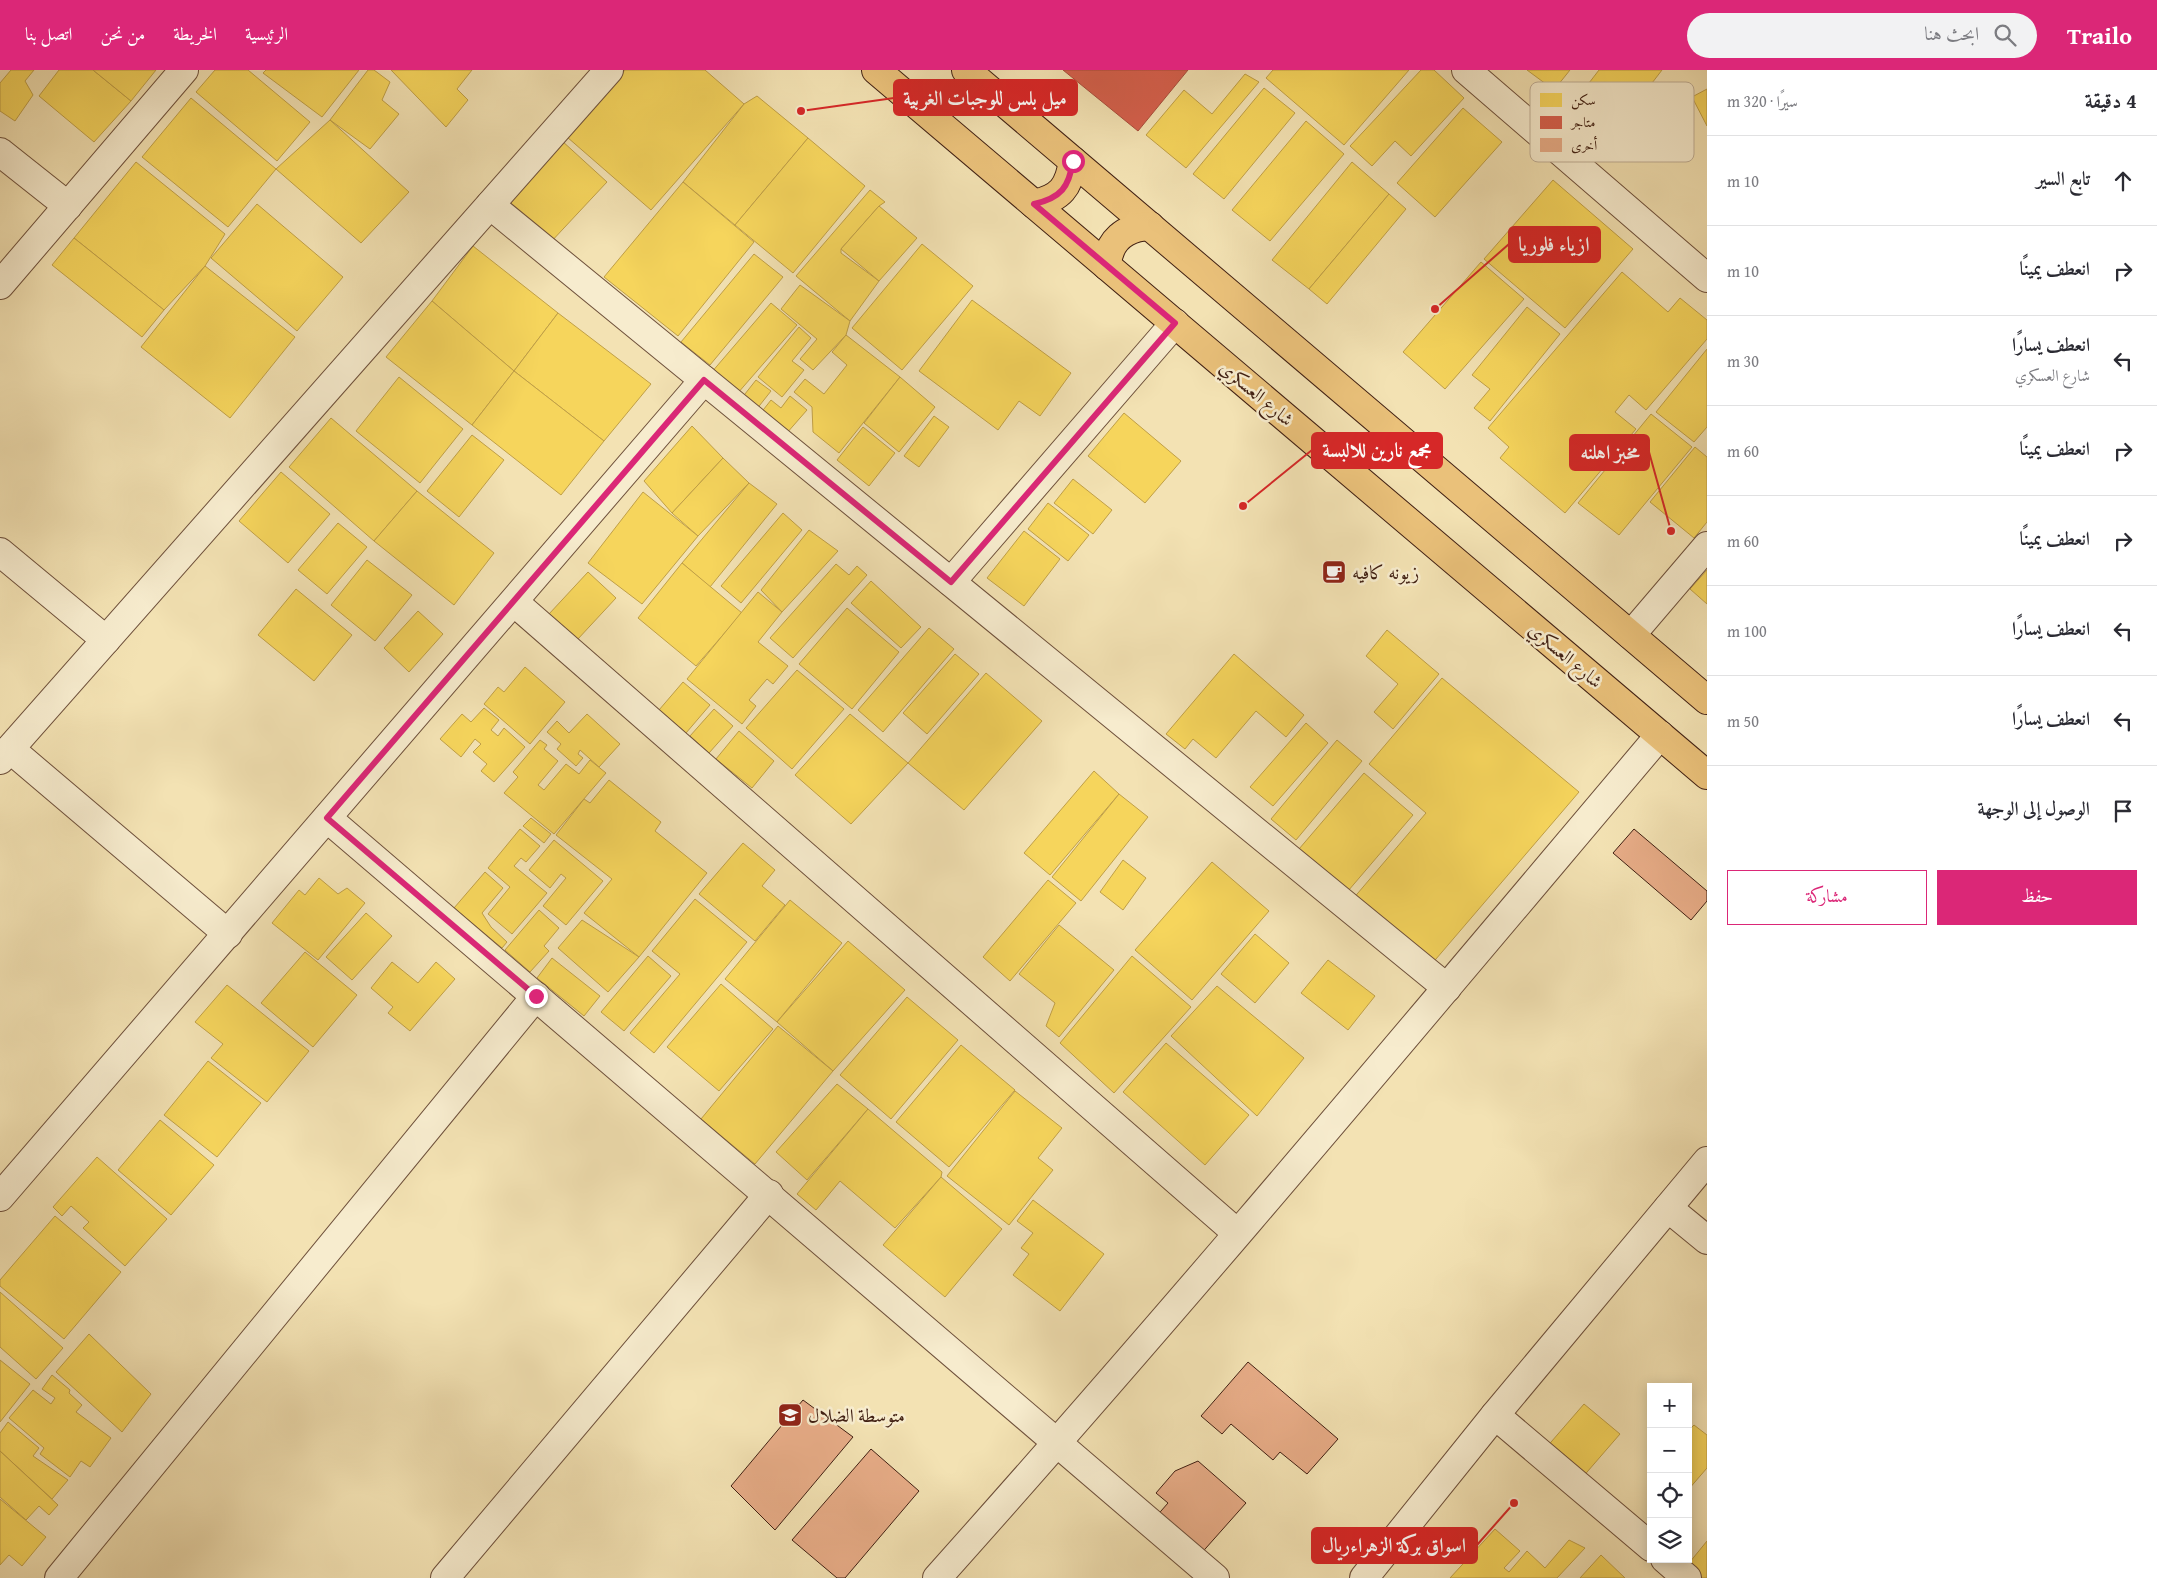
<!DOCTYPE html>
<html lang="ar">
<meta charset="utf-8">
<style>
:root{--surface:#fff;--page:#f2f2f3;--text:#2b2b33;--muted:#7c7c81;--line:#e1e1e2;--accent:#db2777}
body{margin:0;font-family:"Gentium Book Plus",Amiri,serif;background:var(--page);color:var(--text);direction:rtl}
.controls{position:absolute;right:15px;bottom:15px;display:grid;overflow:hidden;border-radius:0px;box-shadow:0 2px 12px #0003}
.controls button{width:45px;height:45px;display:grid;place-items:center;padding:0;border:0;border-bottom:1px solid var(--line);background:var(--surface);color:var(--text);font:25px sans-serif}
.stop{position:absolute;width:15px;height:15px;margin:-11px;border:4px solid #db2777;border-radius:50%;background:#fff}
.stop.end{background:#db2777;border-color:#fff;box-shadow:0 1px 5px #0008}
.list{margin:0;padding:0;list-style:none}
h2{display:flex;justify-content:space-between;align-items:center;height:65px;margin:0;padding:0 20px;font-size:21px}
h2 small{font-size:16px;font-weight:400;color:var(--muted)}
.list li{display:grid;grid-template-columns:32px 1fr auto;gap:15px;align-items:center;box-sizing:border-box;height:90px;padding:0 20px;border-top:1px solid var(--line)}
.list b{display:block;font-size:19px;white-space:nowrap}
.list p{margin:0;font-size:16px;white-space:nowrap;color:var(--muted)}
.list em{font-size:16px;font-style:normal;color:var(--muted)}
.actions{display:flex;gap:10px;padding:15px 20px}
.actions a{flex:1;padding:11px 0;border:1px solid var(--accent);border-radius:0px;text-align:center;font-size:18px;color:var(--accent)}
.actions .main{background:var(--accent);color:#fff}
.icon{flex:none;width:28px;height:28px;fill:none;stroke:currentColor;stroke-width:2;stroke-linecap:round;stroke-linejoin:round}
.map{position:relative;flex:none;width:1707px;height:1508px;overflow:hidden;direction:ltr}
header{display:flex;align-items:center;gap:30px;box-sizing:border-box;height:70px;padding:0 25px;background:var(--accent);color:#fff}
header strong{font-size:24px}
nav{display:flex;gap:28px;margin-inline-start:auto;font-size:18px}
.search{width:350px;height:45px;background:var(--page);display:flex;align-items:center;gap:12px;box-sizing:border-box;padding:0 18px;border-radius:28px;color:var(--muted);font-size:19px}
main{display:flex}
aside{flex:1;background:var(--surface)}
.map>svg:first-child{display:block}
</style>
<header>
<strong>Trailo</strong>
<div class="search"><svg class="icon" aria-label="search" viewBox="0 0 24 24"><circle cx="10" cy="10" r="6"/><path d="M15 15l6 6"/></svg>ابحث هنا</div>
<nav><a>الرئيسية</a><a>الخريطة</a><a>من نحن</a><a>اتصل بنا</a></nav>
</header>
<main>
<aside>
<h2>4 دقيقة<small>سيرًا · 320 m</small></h2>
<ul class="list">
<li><svg class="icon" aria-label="ahead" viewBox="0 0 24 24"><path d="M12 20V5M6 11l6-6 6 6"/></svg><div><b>تابع السير</b></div><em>10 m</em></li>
<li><svg class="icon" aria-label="right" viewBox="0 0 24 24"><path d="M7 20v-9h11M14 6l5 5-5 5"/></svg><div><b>انعطف يمينًا</b></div><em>10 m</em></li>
<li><svg class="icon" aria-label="left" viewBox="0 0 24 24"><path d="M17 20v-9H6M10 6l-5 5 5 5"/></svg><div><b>انعطف يسارًا</b><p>شارع العسكري</p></div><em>30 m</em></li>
<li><svg class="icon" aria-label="right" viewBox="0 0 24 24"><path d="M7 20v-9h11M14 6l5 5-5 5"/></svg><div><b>انعطف يمينًا</b></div><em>60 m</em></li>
<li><svg class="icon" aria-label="right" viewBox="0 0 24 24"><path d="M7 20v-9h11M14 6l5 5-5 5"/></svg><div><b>انعطف يمينًا</b></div><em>60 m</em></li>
<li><svg class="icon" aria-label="left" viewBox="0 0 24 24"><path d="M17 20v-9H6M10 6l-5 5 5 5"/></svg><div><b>انعطف يسارًا</b></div><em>100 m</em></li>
<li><svg class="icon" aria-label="left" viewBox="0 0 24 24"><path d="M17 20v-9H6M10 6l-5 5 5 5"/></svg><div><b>انعطف يسارًا</b></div><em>50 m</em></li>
<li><svg class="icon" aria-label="arrive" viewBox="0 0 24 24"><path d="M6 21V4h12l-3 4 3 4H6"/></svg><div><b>الوصول إلى الوجهة</b></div></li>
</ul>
<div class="actions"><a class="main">حفظ</a><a>مشاركة</a></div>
</aside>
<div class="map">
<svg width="1707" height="1508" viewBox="0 0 1707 1508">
<rect width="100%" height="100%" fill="#f3e2b3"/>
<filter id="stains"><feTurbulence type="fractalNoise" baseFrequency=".004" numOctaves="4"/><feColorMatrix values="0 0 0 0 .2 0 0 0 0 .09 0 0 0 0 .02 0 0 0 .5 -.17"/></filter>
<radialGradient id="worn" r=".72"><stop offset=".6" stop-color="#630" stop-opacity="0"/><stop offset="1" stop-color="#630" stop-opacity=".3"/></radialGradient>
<g fill="#f6d55c" stroke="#c09f46">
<path d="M11 0H34L25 11 33 25 15 51 0 41V13Z"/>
<path d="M59 0H93L131 31 94 72 39 26Z"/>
<path d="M93 0H156L131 31Z"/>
<path d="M215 0H248L310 52 277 91 196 22Z"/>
<path d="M266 0H359L322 47 263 3Z"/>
<path d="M368 0H374L390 12 382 30 399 44 370 79 330 50Z"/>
<path d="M391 0H472L457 19 468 30 446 57Z"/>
<path d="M625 0H705L744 34 651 140 567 67Z"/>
<path d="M1273 0H1409L1344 75 1266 8Z"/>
<path d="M1421 0H1434L1464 28 1411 86 1395 71 1372 96 1350 76Z"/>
<path d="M1527 0H1570L1554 20Z"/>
<path d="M1599 0H1662L1619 56 1579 26Z"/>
<path d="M1245 4 1259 12 1186 98 1146 65 1184 20 1212 44Z"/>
<path d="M1264 18 1295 43 1224 129 1193 104Z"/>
<path d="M1707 19V56L1692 27Z"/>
<path d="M757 26 808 68 735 155 683 112 744 34Z"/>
<path d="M191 28 276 99 228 157 142 87Z"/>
<path d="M1463 38 1502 72 1435 147 1397 113Z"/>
<path d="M330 50 409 122 361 173 276 99Z"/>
<path d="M1306 51 1344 84 1270 171 1232 140Z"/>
<path d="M808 68 865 116 793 203 735 155Z"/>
<path d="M561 70 607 112 549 174 504 132Z"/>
<path d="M136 92 225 164 205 196 164 240 74 168Z"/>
<path d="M1352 92 1389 124 1309 219 1272 190Z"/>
<path d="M1553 110 1633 179 1565 258 1484 189Z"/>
<path d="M683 112 754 172 678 266 604 207Z"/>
<path d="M870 120 885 132 879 136 841 179V183L879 211 850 251 796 206Z"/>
<path d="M1389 124 1406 139 1327 234 1309 219Z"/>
<path d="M257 134 343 207 297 261 211 188Z"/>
<path d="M879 136 917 168 879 211 841 179Z"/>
<path d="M74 168 164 240 142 267 52 195Z"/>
<path d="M922 174 973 216 902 300 852 258Z"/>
<path d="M473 176 558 243 514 301 432 231Z"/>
<path d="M754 184 783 207 710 295 681 272Z"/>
<path d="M1481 192 1524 229 1445 319 1403 282Z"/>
<path d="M205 196 295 267 230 348 141 277Z"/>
<path d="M1622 202 1668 242 1680 228 1707 250V269L1646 340 1629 325 1615 342 1636 359 1565 443 1500 388 1509 377 1488 358Z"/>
<path d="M800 215 850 251 846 265 813 300 800 289 817 269 781 239Z"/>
<path d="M972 230 1071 303 1040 346 1019 331 998 360 919 301Z"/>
<path d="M432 231 514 301 472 355 386 287Z"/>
<path d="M771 233 797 255 737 324 711 303Z"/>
<path d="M1527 237 1560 264 1490 351 1474 338 1490 319 1472 305Z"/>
<path d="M558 243 651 314 604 371 514 301Z"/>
<path d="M799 257 811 268 792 291 804 300 782 327 758 307Z"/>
<path d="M846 265 900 307 839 383 813 362 812 337 794 322 805 309 824 324 847 295 832 282Z"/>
<path d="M1707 279V357L1694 372 1656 342Z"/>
<path d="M514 301 604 371 561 425 472 355Z"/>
<path d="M399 307 463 359 420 413 356 361Z"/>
<path d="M900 307 935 337 899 382 864 353Z"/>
<path d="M756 310 771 321 756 340 741 329Z"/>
<path d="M790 326 807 340 786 364 760 344 771 330 781 338Z"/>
<path d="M1124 343 1181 391 1145 433 1088 386Z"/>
<path d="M1651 344 1692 377 1619 465 1578 433Z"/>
<path d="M934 346 949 357 919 397 904 386Z"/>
<path d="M331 348 417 421 374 471 289 397Z"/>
<path d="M692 356 723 388 672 443 644 411Z"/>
<path d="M863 357 895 383 869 416 837 390Z"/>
<path d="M472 365 504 390 459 447 427 421Z"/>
<path d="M1695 377 1707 387V452L1694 468 1650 432Z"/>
<path d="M723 388 749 413 698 466 672 443Z"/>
<path d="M281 402 330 444 288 493 239 451Z"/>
<path d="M1073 409 1112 440 1093 464 1054 433Z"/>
<path d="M749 413 777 434 710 517 682 493Z"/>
<path d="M417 421 494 483 454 535 374 471Z"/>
<path d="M643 422 698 466 642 534 588 493Z"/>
<path d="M1048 433 1089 465 1068 491 1028 459Z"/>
<path d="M783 443 802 460 741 533 721 516Z"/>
<path d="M338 453 367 477 327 524 298 500Z"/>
<path d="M809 460 838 481 782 542 761 520Z"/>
<path d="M1024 461 1060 489 1024 536 987 508Z"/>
<path d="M367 490 412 525 375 571 331 535Z"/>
<path d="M682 493 742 543 696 596 638 548Z"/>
<path d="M836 494 849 505 857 496 867 505 793 588 770 568Z"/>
<path d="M1707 500V534L1690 519Z"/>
<path d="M588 502 616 528 577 570 549 544Z"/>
<path d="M871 511 921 557 901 578 851 533Z"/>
<path d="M296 519 352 565 314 611 258 565Z"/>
<path d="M758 522 782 542 758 572 788 596 773 614 767 609 749 630 756 636 742 654 687 609Z"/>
<path d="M847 538 899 582 852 639 799 594Z"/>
<path d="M418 541 443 564 409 602 384 578Z"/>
<path d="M929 558 954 579 883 662 858 640Z"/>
<path d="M1387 560 1439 604 1393 659 1374 642 1398 614 1366 586Z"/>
<path d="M955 584 979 604 927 664 903 643Z"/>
<path d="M1234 584 1304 645 1286 667 1256 641 1216 688 1193 669 1185 679 1166 664Z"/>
<path d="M525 597 565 632 530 674 484 634 498 617 504 622Z"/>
<path d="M797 600 844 639 792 699 746 658Z"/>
<path d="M986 603 1042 651 964 740 908 693Z"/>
<path d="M1442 608 1579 722 1430 896 1352 830 1426 743 1369 694Z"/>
<path d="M683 612 710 635 686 663 659 640Z"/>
<path d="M484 638 499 650 491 660 498 666 504 658 525 677 494 712 481 701 487 694 473 682 481 674 475 669 461 687 440 669 462 644 471 652Z"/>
<path d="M714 639 733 656 709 683 690 666Z"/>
<path d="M587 644 620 674 599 697 580 680 578 684 583 688 576 696 557 679 561 674 547 662 557 651 569 663Z"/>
<path d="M850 644 908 693 851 754 795 705Z"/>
<path d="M1306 653 1328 673 1273 736 1250 717Z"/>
<path d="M739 661 774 691 752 718 716 689Z"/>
<path d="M540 670 547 675 544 679 558 691 538 715 544 720 566 694 579 704 590 690 606 703 554 764 504 723 518 707 513 702Z"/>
<path d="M1337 670 1362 691 1296 770 1271 749Z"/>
<path d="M1094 701 1119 724 1050 805 1024 783Z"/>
<path d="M1364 703 1413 745 1348 821 1299 779Z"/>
<path d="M609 710 661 752 655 761 707 803 639 887 584 843 612 809 556 765 584 729 590 733Z"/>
<path d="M1119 724 1148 747 1081 831 1052 807Z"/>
<path d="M531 748 551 764 544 773 523 756Z"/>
<path d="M520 759 540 776 526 792 521 788 514 796 547 823 512 864 488 844 510 817 488 798Z"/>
<path d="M554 770 603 811 566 855 543 836 566 808 561 804 550 818 529 800Z"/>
<path d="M743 773 775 800 762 816 785 835 755 871 699 824Z"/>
<path d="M1123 790 1146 808 1123 840 1100 822Z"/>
<path d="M1212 792 1269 841 1192 930 1135 880Z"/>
<path d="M485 802 503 818 482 843 491 857 507 872 502 878 454 838Z"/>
<path d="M319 808 338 824 347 818 365 833 318 890 272 853 299 820 305 825Z"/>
<path d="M1048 810 1076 833 1010 911 983 887Z"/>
<path d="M695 829 747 872 654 983 630 963 680 904 652 881Z"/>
<path d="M790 830 842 873 777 952 725 909Z"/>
<path d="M539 840 559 858 544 876 549 881 530 902 505 880Z"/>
<path d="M366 843 392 866 352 910 326 887Z"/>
<path d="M582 850 639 887 608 922 558 878Z"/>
<path d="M1059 855 1114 900 1059 967 1046 956 1055 933 1019 904Z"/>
<path d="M1255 864 1289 893 1255 933 1221 904Z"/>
<path d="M848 871 905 920 833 1001 777 952Z"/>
<path d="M305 882 357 925 313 977 261 933Z"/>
<path d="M648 886 671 906 624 961 601 942Z"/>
<path d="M1132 886 1191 937 1114 1023 1060 973Z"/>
<path d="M552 888 600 926 584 946 537 908Z"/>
<path d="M1328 890 1375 926 1348 960 1301 923Z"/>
<path d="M392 892 418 913 436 892 455 909 410 961 388 943 393 937 371 918Z"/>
<path d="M721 914 773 959 719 1021 667 977Z"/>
<path d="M227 915 309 981 267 1032 211 988 223 974 195 952Z"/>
<path d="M1217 916 1304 988 1257 1046 1171 966Z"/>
<path d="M907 927 958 970 891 1049 840 1005Z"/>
<path d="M778 956 833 1001 755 1094 701 1049Z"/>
<path d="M1166 973 1249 1045 1205 1095 1123 1022Z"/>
<path d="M961 975 1015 1020 949 1097 896 1052Z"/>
<path d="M208 991 261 1033 217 1087 164 1045Z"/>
<path d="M837 1014 868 1039 807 1110 776 1082Z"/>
<path d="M1015 1021 1062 1058 1038 1088 1053 1100 1009 1155 947 1106Z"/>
<path d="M868 1039 942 1102 941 1107 895 1158 840 1111 816 1140 797 1124Z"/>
<path d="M160 1050 214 1095 171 1145 118 1100Z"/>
<path d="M97 1087 167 1149 125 1196 83 1158 89 1152 71 1136 62 1146 53 1137Z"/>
<path d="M941 1107 1002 1159 945 1227 883 1175Z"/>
<path d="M1033 1130 1104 1184 1060 1241 1013 1205 1029 1184 1021 1178 1033 1163 1017 1151Z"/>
<path d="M55 1146 121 1202 64 1269 0 1216V1210Z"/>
<path d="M0 1222 63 1278 36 1309 0 1277Z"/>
<path d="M89 1264 151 1324 122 1362 56 1302Z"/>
<path d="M0 1290 30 1314 0 1352Z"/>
<path d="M52 1305 70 1320 69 1323 82 1335 76 1342 111 1368 90 1397 81 1391 70 1407 40 1384 44 1378 9 1348 33 1320 51 1334 55 1328 42 1319Z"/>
<path d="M1584 1334 1620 1364 1581 1409 1545 1379Z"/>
<path d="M8 1352 39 1378 33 1386 68 1410 52 1429 0 1381V1363Z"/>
<path d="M1694 1355 1707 1365V1398L1688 1420V1361Z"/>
<path d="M0 1381 58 1435 49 1445 39 1436 26 1450 0 1427Z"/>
<path d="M0 1429 46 1467 22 1496 9 1485 0 1495Z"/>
<path d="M1495 1459 1520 1481 1504 1498 1509 1502 1527 1481 1545 1498 1569 1470 1585 1478 1557 1508H1450Z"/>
<path d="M1707 1471V1508H1697L1685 1498Z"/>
<path d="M1601 1485 1625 1508H1580Z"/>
</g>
<path fill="#d6604d" stroke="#a94d3c" d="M1063 0H1188L1138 61Z"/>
<g fill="#e7ac87" stroke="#412013">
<path d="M1634 759 1707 821V831L1691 850 1613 783Z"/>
<path d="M1248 1292 1338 1369 1307 1404 1280 1382 1273 1390 1231 1354 1222 1364 1201 1346Z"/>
<path d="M803 1330 853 1367 775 1460 731 1416Z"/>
<path d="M871 1379 919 1421 845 1508H837L792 1470Z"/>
<path d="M1198 1391 1246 1433 1198 1487 1154 1449 1168 1433 1156 1423 1175 1401Z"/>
</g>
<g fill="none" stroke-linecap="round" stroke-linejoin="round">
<defs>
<g id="minor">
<path d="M1466 0 1707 208"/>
<path d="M0 82 68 136"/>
<path d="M490 135 1447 918"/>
<path d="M0 215 184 0"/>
<path d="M0 482 106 570"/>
<path d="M951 512 1175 253"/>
<path d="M514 532 1237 1163"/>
<path d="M1631 565 1707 476"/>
<path d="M10 679 228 864"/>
<path d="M0 690 609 0"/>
<path d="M327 748 1215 1508"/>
<path d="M0 1127 704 310"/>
<path d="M1668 1138 1707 1170"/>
<path d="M1495 1345 1651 1477"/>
<path d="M1665 1489 1687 1508"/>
<path d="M59 1508 536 926"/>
<path d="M445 1508 769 1124"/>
<path d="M937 1508C1184 1232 1421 948 1660 665"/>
<path d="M1364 1508 1495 1345 1707 1091"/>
</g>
<g id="major">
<path d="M876 0 1707 705"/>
<path d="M966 0 1707 630"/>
<path d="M1034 134C1061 128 1069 117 1073 91"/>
<path d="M1107 196C1108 171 1125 157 1150 156"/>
</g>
</defs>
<use href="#minor" stroke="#6e503b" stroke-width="30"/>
<use href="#major" stroke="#412013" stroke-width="30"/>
<use href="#minor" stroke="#f7ecce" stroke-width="28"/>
<use href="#major" stroke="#eac17a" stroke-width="28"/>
</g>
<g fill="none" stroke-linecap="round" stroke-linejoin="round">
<path stroke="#db2777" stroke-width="6" d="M536 926 327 748 704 310 951 512 1175 253 1034 134C1061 128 1069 117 1073 91"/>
</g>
<defs>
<symbol id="cafe-square" viewBox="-11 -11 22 22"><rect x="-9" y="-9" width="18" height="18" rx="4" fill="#8f2418" stroke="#f7ecce"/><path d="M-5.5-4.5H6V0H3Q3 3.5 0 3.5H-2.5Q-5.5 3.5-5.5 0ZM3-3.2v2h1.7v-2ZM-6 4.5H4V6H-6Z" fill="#fff"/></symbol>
<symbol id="school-square" viewBox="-11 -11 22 22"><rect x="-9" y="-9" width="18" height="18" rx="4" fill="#8f2418" stroke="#f7ecce"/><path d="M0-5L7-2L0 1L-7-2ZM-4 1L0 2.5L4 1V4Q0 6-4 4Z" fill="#fff"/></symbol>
</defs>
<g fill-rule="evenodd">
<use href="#cafe-square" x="1320" y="488" width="28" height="28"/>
<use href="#school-square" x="776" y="1331" width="28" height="28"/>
</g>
<g text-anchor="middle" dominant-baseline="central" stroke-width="5" stroke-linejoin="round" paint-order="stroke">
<g font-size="19" fill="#412013" stroke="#f7ecce">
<text transform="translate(1257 323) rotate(40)">شارع العسكري</text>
<text transform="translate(1566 585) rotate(40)">شارع العسكري</text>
</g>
<g font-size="19" fill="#412013" stroke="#f7ecce" text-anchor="start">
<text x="1352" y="502">زيونه كافيه</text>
<text x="808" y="1345">متوسطة الضلال</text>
</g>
</g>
<rect x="1530" y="12" width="164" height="80" rx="8" fill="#f7ecce" stroke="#c0af96" stroke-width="1"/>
<rect x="1540" y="23" width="22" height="14" fill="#f6d55c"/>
<rect x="1540" y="46" width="22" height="13" fill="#d6604d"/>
<rect x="1540" y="68" width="22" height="14" fill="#e7ac87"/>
<g font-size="14" fill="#412013">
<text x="1571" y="35">سكن</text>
<text x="1571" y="57">متاجر</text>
<text x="1571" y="80">أخرى</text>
</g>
<path fill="none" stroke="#d62828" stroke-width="2" d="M801 41L894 28M1435 239L1509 174M1243 436L1312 380M1671 461L1649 382M1514 1433L1477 1475"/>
<g fill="#d62828" stroke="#f7ecce" stroke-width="2">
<circle cx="801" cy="41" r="5"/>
<circle cx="1435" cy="239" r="5"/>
<circle cx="1243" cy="436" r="5"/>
<circle cx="1671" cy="461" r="5"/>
<circle cx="1514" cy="1433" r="5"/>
</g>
<g fill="#d62828" stroke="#d62828" stroke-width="2">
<rect x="894" y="10" width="183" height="35" rx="5"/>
<rect x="1509" y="157" width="91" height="35" rx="5"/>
<rect x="1312" y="363" width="130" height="35" rx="5"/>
<rect x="1570" y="365" width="79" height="35" rx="5"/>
<rect x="1312" y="1458" width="165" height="35" rx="5"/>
</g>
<g font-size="20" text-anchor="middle" font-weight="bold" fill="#fff">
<text x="985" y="35">ميل بلس للوجبات الغربية</text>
<text x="1554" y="181">ازياء فلوريا</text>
<text x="1377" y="387">مجمع نارين للالبسة</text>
<text x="1610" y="389">مخبز اهلنه</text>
<text x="1394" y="1482">اسواق بركة الزهراء﷼</text>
</g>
<rect width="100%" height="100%" filter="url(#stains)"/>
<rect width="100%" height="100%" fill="url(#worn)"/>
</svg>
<div class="controls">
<button>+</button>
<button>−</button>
<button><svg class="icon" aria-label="locate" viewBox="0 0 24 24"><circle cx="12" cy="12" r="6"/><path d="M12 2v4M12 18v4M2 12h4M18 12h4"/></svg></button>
<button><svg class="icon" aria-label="layers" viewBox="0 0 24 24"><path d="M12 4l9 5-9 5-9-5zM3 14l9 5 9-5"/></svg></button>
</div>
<div class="stop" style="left:1073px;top:91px"></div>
<div class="stop end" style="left:536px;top:926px"></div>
</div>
</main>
